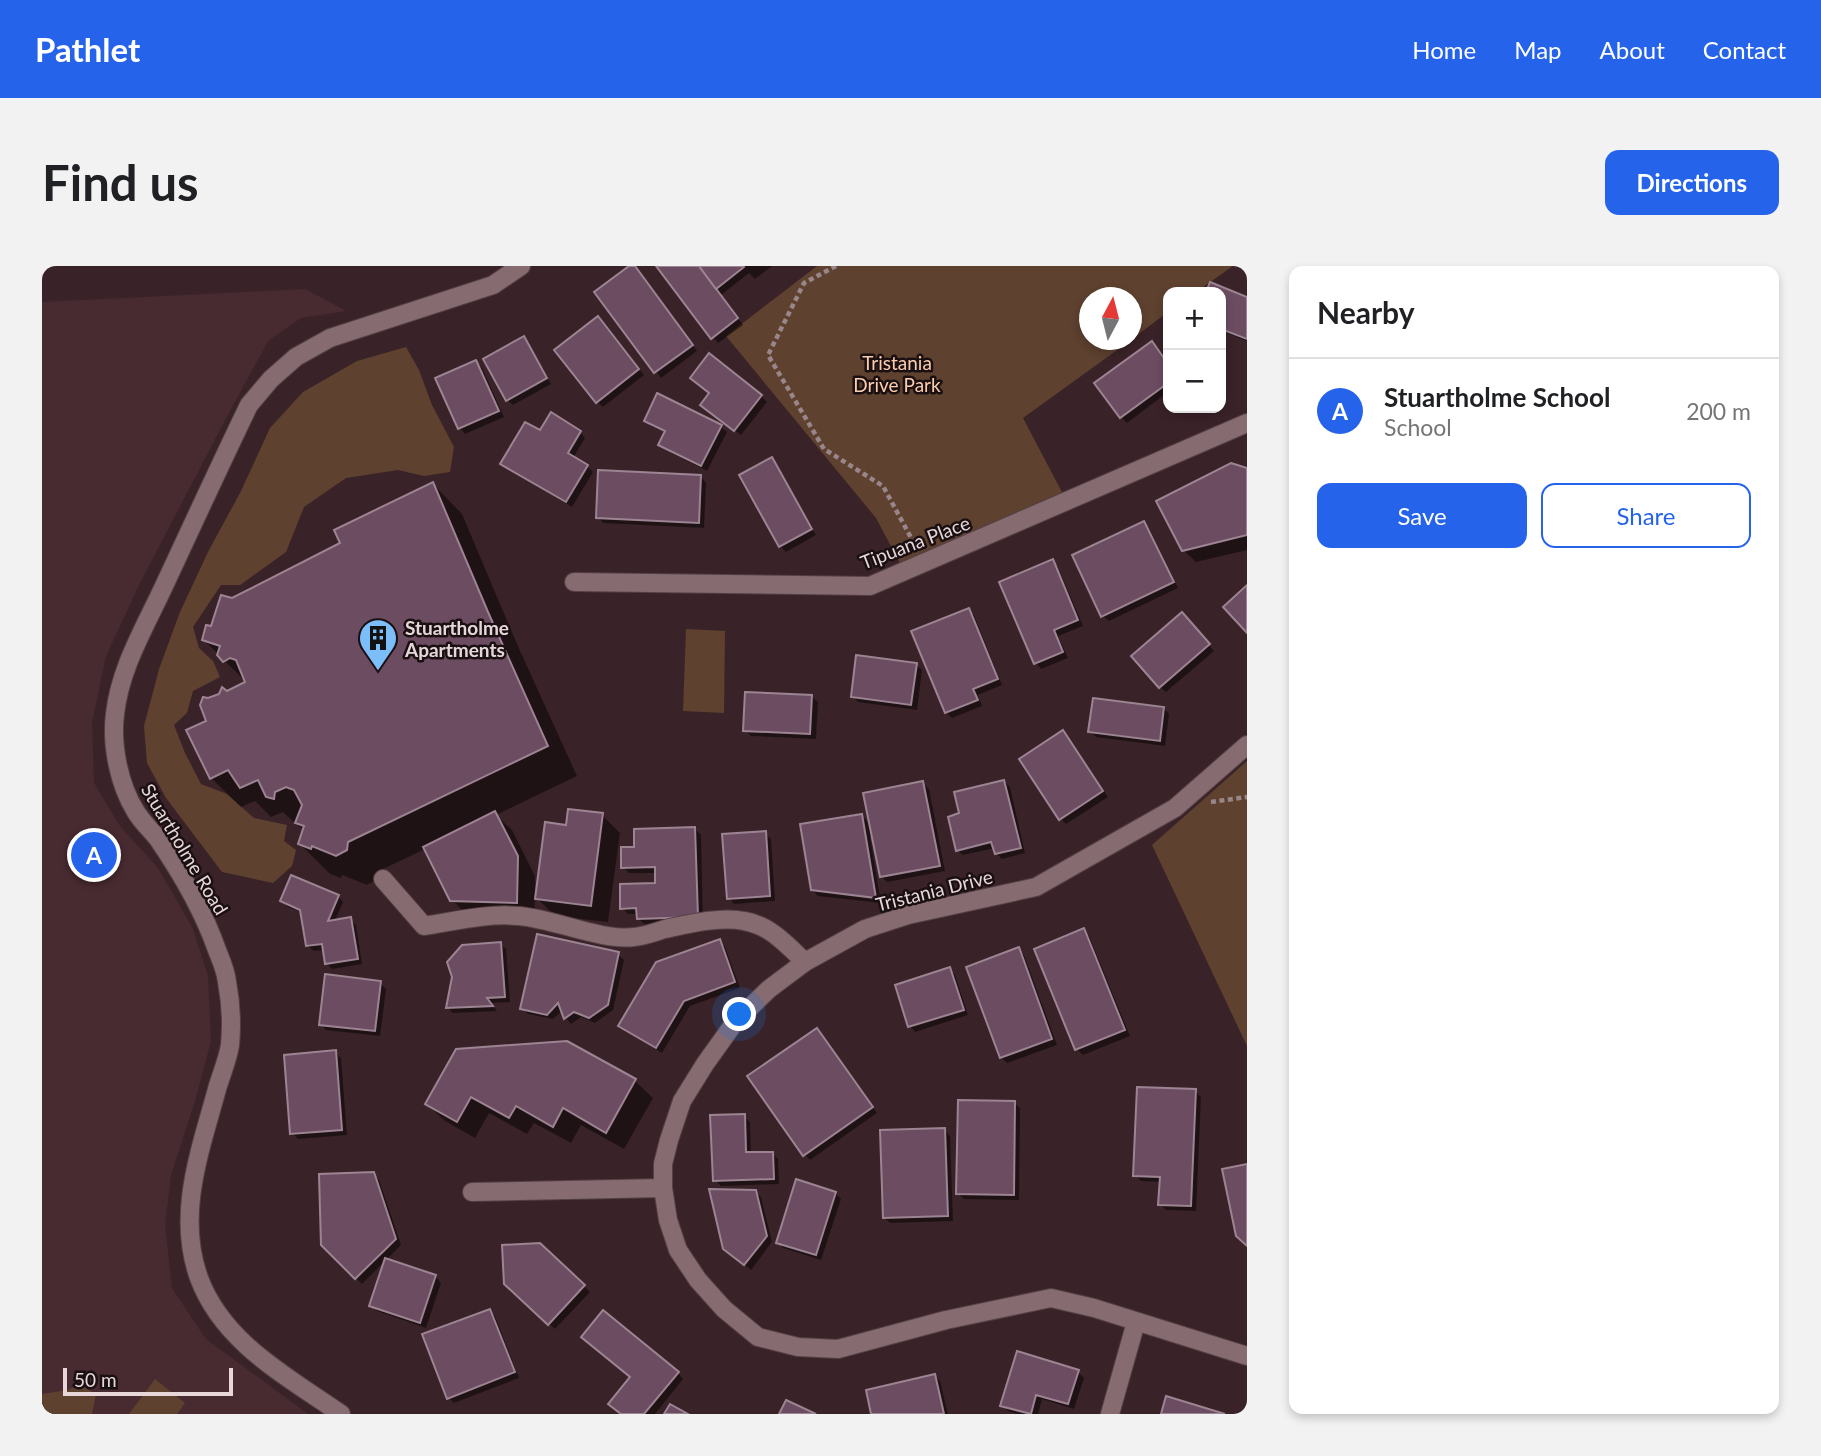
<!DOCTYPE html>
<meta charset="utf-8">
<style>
:root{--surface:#fff;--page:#f2f2f2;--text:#202124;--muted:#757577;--line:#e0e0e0;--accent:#2563eb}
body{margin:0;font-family:Lato,sans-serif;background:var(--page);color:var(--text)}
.controls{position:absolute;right:21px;top:21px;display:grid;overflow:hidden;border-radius:14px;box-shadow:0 4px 10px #0003}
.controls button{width:63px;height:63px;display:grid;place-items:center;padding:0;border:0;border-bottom:2px solid var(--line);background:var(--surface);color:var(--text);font:35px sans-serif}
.compass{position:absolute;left:1037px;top:21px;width:63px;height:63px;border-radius:50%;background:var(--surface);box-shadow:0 4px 10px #0003;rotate:7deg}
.scale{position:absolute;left:21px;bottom:18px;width:170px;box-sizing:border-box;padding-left:7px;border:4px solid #e7d7da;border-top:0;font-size:19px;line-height:24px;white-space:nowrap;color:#e7d7da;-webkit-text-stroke:5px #1a1012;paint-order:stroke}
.you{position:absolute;left:698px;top:749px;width:24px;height:24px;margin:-18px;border:5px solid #fff;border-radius:50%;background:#1a73e8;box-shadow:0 0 0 10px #1a73e833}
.badge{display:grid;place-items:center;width:46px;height:46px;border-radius:50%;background:var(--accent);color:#fff;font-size:23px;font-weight:700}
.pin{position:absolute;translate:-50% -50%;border:4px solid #fff;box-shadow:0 2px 7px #0006}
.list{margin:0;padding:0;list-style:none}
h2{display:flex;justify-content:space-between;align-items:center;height:91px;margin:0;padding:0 28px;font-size:30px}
h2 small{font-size:23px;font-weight:400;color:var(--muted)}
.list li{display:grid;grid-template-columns:46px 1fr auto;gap:21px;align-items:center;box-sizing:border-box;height:105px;padding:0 28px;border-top:2px solid var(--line)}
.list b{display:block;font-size:26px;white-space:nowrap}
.list p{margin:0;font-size:23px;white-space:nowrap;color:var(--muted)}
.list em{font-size:23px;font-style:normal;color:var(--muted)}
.actions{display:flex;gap:14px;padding:21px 28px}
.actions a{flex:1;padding:16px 0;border:2px solid var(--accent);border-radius:14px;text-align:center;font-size:24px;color:var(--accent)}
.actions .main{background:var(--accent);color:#fff}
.map{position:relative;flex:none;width:1205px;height:1148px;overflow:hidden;border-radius:14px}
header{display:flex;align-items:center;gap:42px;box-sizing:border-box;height:98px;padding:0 35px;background:var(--accent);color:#fff}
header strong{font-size:33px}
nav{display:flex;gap:38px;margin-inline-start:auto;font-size:24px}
.intro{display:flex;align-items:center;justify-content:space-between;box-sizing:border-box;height:168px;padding:0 42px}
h1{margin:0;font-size:49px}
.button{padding:18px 32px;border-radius:14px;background:var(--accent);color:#fff;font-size:24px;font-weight:700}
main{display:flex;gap:42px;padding:0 42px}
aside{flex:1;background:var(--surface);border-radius:14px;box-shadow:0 4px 10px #0003}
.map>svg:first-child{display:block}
</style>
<header>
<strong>Pathlet</strong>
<nav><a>Home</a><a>Map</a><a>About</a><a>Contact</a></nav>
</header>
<div class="intro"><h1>Find us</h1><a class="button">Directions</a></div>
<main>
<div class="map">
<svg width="1205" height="1148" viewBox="0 0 1205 1148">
<rect width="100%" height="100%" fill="#3a2328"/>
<path fill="#482b31" d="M263 23 304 45 259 52 226 75 182 156 97 319 64 390 50 456 52 517 78 560 116 602 151 663 166 710 169 775 153 835 129 909 123 959 130 1022 164 1073 266 1148H0V36Z"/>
<g fill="#5e412f">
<path d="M775 0H1191L1154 26H1126V46L1090 73V32H1048V74H1089L981 152 1022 230 859 299 834 252 684 70Z"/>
<path d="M364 81 377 104 390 139 412 181 408 206 382 210 356 204 304 212 262 241 244 286 198 319H179L151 361 157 382 171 395 178 411 151 425 145 447 132 459 143 487 159 518 185 528 212 552 245 559 242 575 254 584 250 600 231 617 180 606 124 532 105 497 102 460 117 403 138 346 166 286 199 225 228 162 261 126 315 95Z"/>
<path d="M644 363 683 365 682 447 641 445Z"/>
<path d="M1205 495V780L1110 579Z"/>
<path d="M113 1113 143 1137 135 1148H87Z"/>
<path d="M37 1118 54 1128 50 1148H0V1128L26 1124Z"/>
</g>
<g fill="#0007">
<path d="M591 0 655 85 619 112 554 26Z"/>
<path d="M616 0H730L713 13 707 7 679 29 701 59 676 77Z"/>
<path d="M1169 18 1205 33V75L1179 65V26H1165Z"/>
<path d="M561 58 602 109 561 141 555 136Z"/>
<path d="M481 72 487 78 509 118 471 139 465 134Z"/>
<path d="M1115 83 1126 98V126L1085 157 1079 151Z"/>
<path d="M434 96 440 102 462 151 423 168 418 162Z"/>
<path d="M719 130 725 136 699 169 666 144Z"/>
<path d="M604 154 679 161 685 166 665 205 624 184 618 179 624 167 609 160Z"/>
<path d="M538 166 543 172 531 192 545 200 551 206 530 241 466 203 460 197 498 167Z"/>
<path d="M730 193 735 199 774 269 744 286 738 280Z"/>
<path d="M1189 199 1205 204V284L1154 296 1141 284Z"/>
<path d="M659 211 664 217 662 262 561 257 556 251Z"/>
<path d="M391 218 420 248 475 378 535 510 454 549 470 564 493 610V630H495L525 561 560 549 578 567 566 656 513 650 493 630 492 654 428 652 410 634 383 583 335 606 334 614 325 619 300 609 299 612 288 608 258 578 262 563 256 560 241 546 229 551 213 535 199 541 169 512 166 455 185 427 205 417 162 374 190 334 301 278Z"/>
<path d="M1102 257 1107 262 1136 322 1067 355 1061 350Z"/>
<path d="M1010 295 1016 301 1041 360 1016 370 1026 392 999 403 994 397Z"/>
<path d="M926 344 932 349 960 419 936 429 940 440 910 452 904 446Z"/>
<path d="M1146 354 1172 385 1124 426 1118 421Z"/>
<path d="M874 399 880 404 875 444 816 436 811 430Z"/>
<path d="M770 431 776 436 774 473 709 470 703 464Z"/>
<path d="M1122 442 1127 448 1123 480 1054 471 1048 465Z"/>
<path d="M1021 466 1027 472 1066 531 1024 558 1019 553Z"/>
<path d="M962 515 968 521 983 587 960 593 954 587 953 582 921 589 915 584 919 549Z"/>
<path d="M881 517 887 523 903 605 845 616 839 610 831 571H828L839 637 776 630 770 624 820 550 829 559Z"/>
<path d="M653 563 659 569 661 656 602 658 596 652V648H586L580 642 615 618V607H587L581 601 594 583Z"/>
<path d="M723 567 729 573 733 635 692 638 687 632Z"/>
<path d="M296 630 301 636 293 655 308 653 314 659 320 698 290 703 284 697 282 684 272 685 266 680 261 647 246 641 240 635Z"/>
<path d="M1041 665 1047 670 1088 770 1041 789 1035 783 994 683Z"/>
<path d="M677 675 683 681 698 722 648 740 620 787 584 765 578 759Z"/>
<path d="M458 678 464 683 468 736 449 737 455 745 411 747 406 742Z"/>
<path d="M976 683 982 689 1015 779 965 797 959 791Z"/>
<path d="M576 688 582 694 571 744 553 757 539 751 529 758 524 752 521 744 511 753 486 748 480 742Z"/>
<path d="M908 703 913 709 926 749 873 766 868 760Z"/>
<path d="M338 717 344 723 338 770 284 764 279 758Z"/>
<path d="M780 770 835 847 768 894 763 889Z"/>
<path d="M415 785 593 815 611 832 582 883 539 859 529 877 492 857 485 868 447 847 433 872 403 855 385 838Z"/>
<path d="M293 786 299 792 305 869 256 873 250 867Z"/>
<path d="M1153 825 1159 831 1154 945 1124 944 1118 938 1119 916 1099 915 1093 909Z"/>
<path d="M972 837 978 842 977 934 922 933 916 927Z"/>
<path d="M702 850 708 856 709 888 730 887 736 893 737 918 679 920 673 914Z"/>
<path d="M903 864 908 870 911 955 848 957 842 951Z"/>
<path d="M331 908 337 914 359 979 320 1018 281 979Z"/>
<path d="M713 925 719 931 730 976 709 1004 689 988Z"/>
<path d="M793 927 799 933 779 994 741 982 736 976Z"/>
<path d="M497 979 548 1026 513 1063 464 1018Z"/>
<path d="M344 994 394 1011 399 1017 384 1062 335 1045 329 1039Z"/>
<path d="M447 1045 453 1050 477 1112 412 1137 407 1132Z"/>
<path d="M1036 1106 1042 1112 1032 1143 1000 1133 996 1148H975L966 1145 960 1139Z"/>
<path d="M636 1107 641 1113 613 1148H580Z"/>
<path d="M892 1109 898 1115 906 1148H831Z"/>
</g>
<g fill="#6c4c60" stroke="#9c8492" stroke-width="2">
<path d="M587 0H593L651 79 612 107 552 26Z"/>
<path d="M614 0H657L696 52 669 73Z"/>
<path d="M657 0H701L702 1 674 23Z"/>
<path d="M1168 16 1205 31V73L1179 63V26H1164Z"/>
<path d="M556 50 597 103 554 137 512 84Z"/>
<path d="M482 70 505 112 464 135 441 93Z"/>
<path d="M1110 75 1126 98V117L1078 152 1052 117Z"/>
<path d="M667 87 720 129 692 165 658 139 667 127 648 112Z"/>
<path d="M434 94 457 145 416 163 393 112Z"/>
<path d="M615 127 680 159 659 200 616 179 623 165 602 155Z"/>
<path d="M509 146 539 165 526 187 546 199 524 236 458 198 483 156 498 164Z"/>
<path d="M730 191 770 263 737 281 697 209Z"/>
<path d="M1189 197 1205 202V269L1140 285 1114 235Z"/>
<path d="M556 204 659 209 657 257 554 252Z"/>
<path d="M391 216 446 346 506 480 306 576 305 584 294 590 270 580 269 583 256 578 262 560 253 557 260 539 252 524 244 521 233 526 232 533 224 531 216 514 198 522 186 504 168 513 144 464 164 455 158 439 161 431 166 432 177 428 180 421 185 425 203 416 194 394 188 392 181 396 175 389 178 380 160 374 164 359 169 360 179 329 190 332 298 277 292 264Z"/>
<path d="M1102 255 1132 316 1059 351 1030 289Z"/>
<path d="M1011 293 1036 354 1012 364 1021 386 992 398 957 316Z"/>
<path d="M1205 319V367L1181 341Z"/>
<path d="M927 342 956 413 931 423 936 434 903 447 869 365Z"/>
<path d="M1140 346 1168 378 1117 422 1089 390Z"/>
<path d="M814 389 875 397 869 439 809 431Z"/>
<path d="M703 426 770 429 768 468 701 465Z"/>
<path d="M1051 432 1122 441 1118 475 1046 466Z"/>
<path d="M1021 464 1061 525 1017 554 977 493Z"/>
<path d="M962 514 979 582 953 588 949 576 914 585 906 551 917 547 912 526Z"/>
<path d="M881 515 898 600 838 611 821 527Z"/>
<path d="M526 543 561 547 549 640 493 633 503 556 524 559Z"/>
<path d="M453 545 476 590 475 637 408 635 381 581Z"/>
<path d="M820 548 834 632 769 624 758 558Z"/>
<path d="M653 561 656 651 595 653 594 642 578 643V618L613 617V601L579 602V581H592V563Z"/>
<path d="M724 565 728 630 685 633 680 568Z"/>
<path d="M249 609 297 629 286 655 309 651 316 693 283 698 280 678 264 680 258 644 238 635Z"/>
<path d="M1042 662 1083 764 1033 784 992 683Z"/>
<path d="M495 668 577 686 566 739 547 752 532 746 522 753 516 737 505 749 478 743Z"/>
<path d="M678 673 693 716 642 735 614 782 576 760 614 696Z"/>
<path d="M459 676 463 731 445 732 451 740 404 742 410 711 405 696 420 679Z"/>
<path d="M977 681 1010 773 958 792 924 701Z"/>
<path d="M908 701 922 744 866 761 853 719Z"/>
<path d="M283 708 339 715 333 765 277 759Z"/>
<path d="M775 762 831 841 761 890 705 810Z"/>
<path d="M525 775 594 813 564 867 521 842 511 861 474 840 467 852 429 831 415 856 383 838 414 783Z"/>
<path d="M294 784 300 864 248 868 242 789Z"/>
<path d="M1095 821 1154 823 1149 940 1116 939 1118 911 1091 910Z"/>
<path d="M916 834 973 835 972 929 914 928Z"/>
<path d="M703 848 704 886H731L732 913 671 915 668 849Z"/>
<path d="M903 862 906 950 841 952 838 864Z"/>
<path d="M1205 898V980L1194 970 1180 903Z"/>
<path d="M332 906 354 973 313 1013 279 979 277 908Z"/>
<path d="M754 913 794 926 774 989 734 977Z"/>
<path d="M667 923 714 924 725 970 702 999 681 983Z"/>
<path d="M498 977 543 1019 506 1059 462 1018 460 979Z"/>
<path d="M343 992 394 1009 378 1057 327 1040Z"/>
<path d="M448 1043 473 1106 405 1133 380 1068Z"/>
<path d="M561 1044 637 1106 602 1148H579L566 1138 588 1111 539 1071Z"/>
<path d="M975 1085 1037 1104 1026 1138 994 1129 989 1148 958 1140Z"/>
<path d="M893 1108 902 1148H829L824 1124Z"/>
<path d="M1124 1130 1183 1148H1119Z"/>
<path d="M744 1134 774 1148H737Z"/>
<path d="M628 1138 646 1148H622Z"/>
</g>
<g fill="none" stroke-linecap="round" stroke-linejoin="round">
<defs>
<g id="minor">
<path d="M532 316 828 320 1205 157"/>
<path d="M341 613 382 660C413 655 447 647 477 650 513 653 558 675 592 671 603 670 613 666 623 663 646 658 680 650 702 655 728 659 745 679 763 696"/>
<path d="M430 926 621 922"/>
<path d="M1068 1148 1094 1056"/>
</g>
<path id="tertiary" d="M1205 479 1133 542 994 621 866 649 823 663 763 696 727 723 693 756 663 798 640 835 627 874 621 898V922L626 954 636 984 656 1014 682 1043 716 1071 756 1081 796 1083 904 1054 1009 1032 1052 1042 1205 1090"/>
<path id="secondary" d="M299 1148C246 1111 181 1077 157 1012 134 948 158 886 175 823 179 809 186 793 188 779 190 758 189 737 185 716 184 705 179 694 175 684 161 644 140 608 116 573 109 564 100 556 94 546 77 519 69 479 73 448 78 402 103 361 122 320 150 260 178 199 207 139L229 113 254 91 288 72 451 19 479 0"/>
</defs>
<use href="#minor" stroke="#544145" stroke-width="20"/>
<use href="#tertiary" stroke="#544145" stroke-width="20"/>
<use href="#secondary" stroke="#544145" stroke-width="20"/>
<g stroke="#99868a" stroke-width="4.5" stroke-dasharray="5 3.5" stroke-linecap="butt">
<path d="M794 0 762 17 726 89 782 183 841 220 874 281"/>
<path d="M1169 536 1205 531"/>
</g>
<use href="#minor" stroke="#866b70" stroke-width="18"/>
<use href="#tertiary" stroke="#866b70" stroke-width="18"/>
<use href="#secondary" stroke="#866b70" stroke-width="18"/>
</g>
<defs>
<symbol id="building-pin" viewBox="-11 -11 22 30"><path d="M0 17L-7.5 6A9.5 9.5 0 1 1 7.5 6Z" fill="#7bbef9" stroke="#1a1012"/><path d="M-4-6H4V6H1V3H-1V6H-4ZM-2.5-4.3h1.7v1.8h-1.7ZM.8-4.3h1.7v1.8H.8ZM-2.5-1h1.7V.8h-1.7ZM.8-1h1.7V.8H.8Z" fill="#111"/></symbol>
</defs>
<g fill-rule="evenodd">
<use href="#building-pin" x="314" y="350" width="44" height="60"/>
</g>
<g text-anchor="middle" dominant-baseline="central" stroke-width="5" stroke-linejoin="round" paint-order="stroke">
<g font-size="19" fill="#fcccaf" stroke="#1a1012">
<text x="855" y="96">Tristania<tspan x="855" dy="22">Drive Park</tspan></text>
</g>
<g font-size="19" fill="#e7d7da" stroke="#1a1012">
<text transform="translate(873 276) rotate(-21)">Tipuana Place</text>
<text transform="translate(143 583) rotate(59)">Stuartholme Road</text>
<text transform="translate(892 624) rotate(-14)">Tristania Drive</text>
</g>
<g font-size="19" font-weight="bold" fill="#e7d7da" stroke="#1a1012" text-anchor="start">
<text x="363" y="361">Stuartholme<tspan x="363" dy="22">Apartments</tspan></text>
</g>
</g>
</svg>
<div class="controls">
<button>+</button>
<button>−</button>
</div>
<svg class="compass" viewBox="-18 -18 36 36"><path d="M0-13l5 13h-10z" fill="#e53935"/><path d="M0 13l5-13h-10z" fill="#757577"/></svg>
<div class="scale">50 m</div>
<div class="you"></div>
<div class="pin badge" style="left:52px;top:589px">A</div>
</div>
<aside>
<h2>Nearby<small></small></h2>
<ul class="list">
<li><span class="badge">A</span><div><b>Stuartholme School</b><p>School</p></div><em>200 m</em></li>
</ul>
<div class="actions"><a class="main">Save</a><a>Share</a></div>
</aside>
</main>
